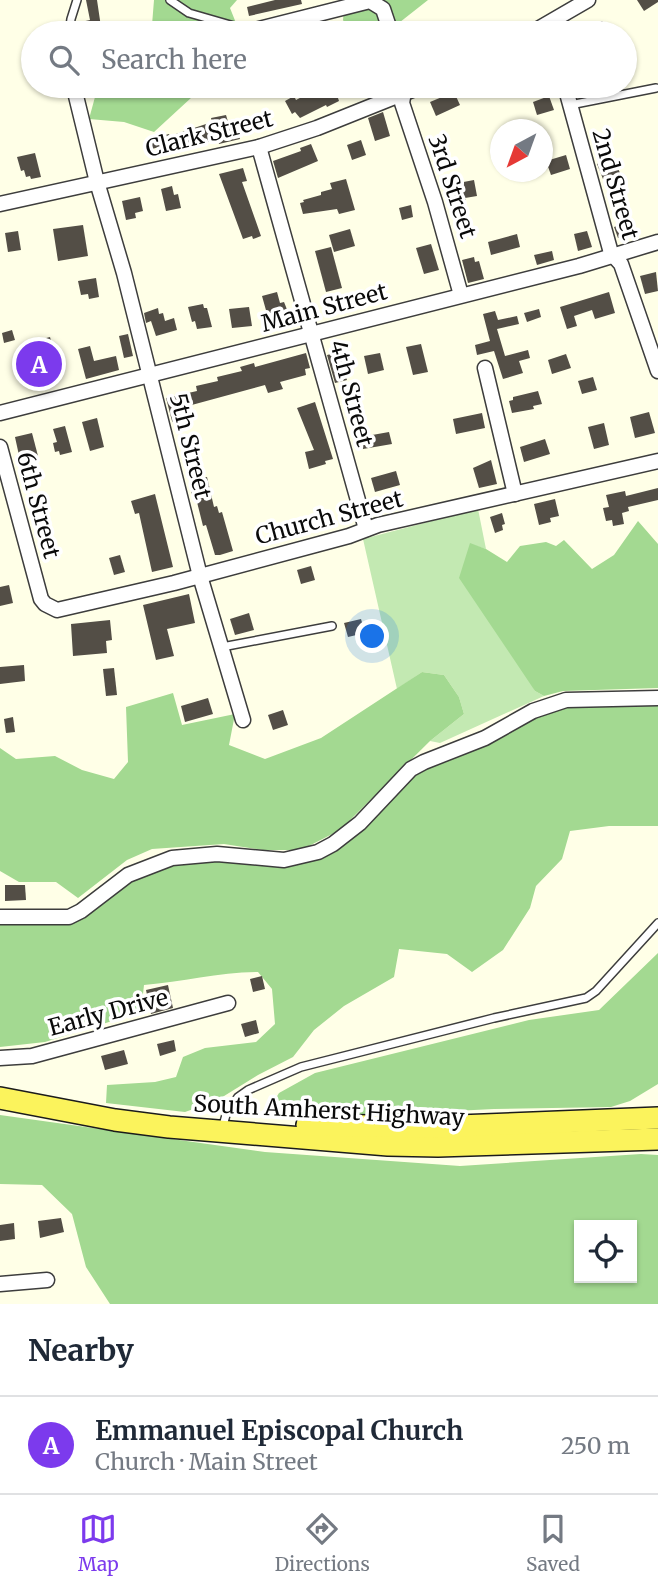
<!DOCTYPE html>
<meta charset="utf-8">
<style>
:root{--surface:#fff;--page:#f2f2f3;--text:#1f2937;--muted:#747a83;--line:#e0e1e3;--accent:#7c3aed}
body{margin:0;font-family:Merriweather,serif;background:var(--page);color:var(--text)}
.controls{position:absolute;right:21px;bottom:21px;display:grid;overflow:hidden;border-radius:0px;box-shadow:0 2px 5px #0004}
.controls button{width:63px;height:63px;display:grid;place-items:center;padding:0;border:0;border-bottom:2px solid var(--line);background:var(--surface);color:var(--text);font:35px sans-serif}
.compass{position:absolute;left:490px;top:119px;width:63px;height:63px;border-radius:50%;background:var(--surface);box-shadow:0 2px 5px #0004;rotate:221deg}
.you{position:absolute;left:373px;top:637px;width:24px;height:24px;margin:-18px;border:5px solid #fff;border-radius:50%;background:#1a73e8;box-shadow:0 0 0 10px #1a73e833}
.badge{display:grid;place-items:center;width:46px;height:46px;border-radius:50%;background:var(--accent);color:#fff;font-size:23px;font-weight:700}
.pin{position:absolute;translate:-50% -50%;border:4px solid #fff;box-shadow:0 2px 7px #0006}
.list{margin:0;padding:0;list-style:none}
h2{display:flex;justify-content:space-between;align-items:center;height:91px;margin:0;padding:0 28px;font-size:30px}
h2 small{font-size:23px;font-weight:400;color:var(--muted)}
.list li{display:grid;grid-template-columns:46px 1fr auto;gap:21px;align-items:center;box-sizing:border-box;height:98px;padding:0 28px;border-top:2px solid var(--line)}
.list b{display:block;font-size:26px;white-space:nowrap}
.list p{margin:0;font-size:23px;white-space:nowrap;color:var(--muted)}
.list em{font-size:23px;font-style:normal;color:var(--muted)}
.icon{flex:none;width:38px;height:38px;fill:none;stroke:currentColor;stroke-width:2;stroke-linecap:round;stroke-linejoin:round}
.map{position:relative;flex:none;width:658px;height:1304px;overflow:hidden}
.search{position:absolute;background:var(--surface);box-shadow:0 2px 5px #0004;left:21px;right:21px;top:21px;height:77px;display:flex;align-items:center;gap:18px;box-sizing:border-box;padding:0 24px;border-radius:38px;color:var(--muted);font-size:26px}
.sheet{height:189px;background:var(--surface)}
nav{display:flex;justify-content:space-around;align-items:center;box-sizing:border-box;height:98px;border-top:2px solid var(--line);background:var(--surface);font-size:19px;color:var(--muted)}
nav a{display:grid;justify-items:center;gap:4px}
nav .on{color:var(--accent)}
.map>svg:first-child{display:block}
</style>
<div class="map">
<svg width="658" height="1304" viewBox="0 0 658 1304">
<rect width="100%" height="100%" fill="#ffffe7"/>
<path fill="#c3e9b2" d="M478 509 486 549 470 544 535 691 544 696 440 743 430 741 464 714 459 697 444 675 422 672 397 689 363 539Z"/>
<g fill="#a3d991" fill-rule="evenodd">
<path d="M154 0H237L230 8 240 33H176L152 25Z"/>
<path d="M345 0H428L395 26 389 33H350L343 20Z"/>
<path d="M98 86H204L154 132 124 122 89 119Z"/>
<path d="M638 521 658 544V688L563 691 544 696 535 691 459 578 470 543 486 549 507 562 520 546 546 542 556 546 564 540 592 569 614 555Z"/>
<path d="M422 672 444 675 459 697 464 714 430 741 340 830 301 850H263L224 844 152 849 127 860 78 898 56 882H19L0 871V748L16 759 55 756 82 770 114 779 128 762 126 707 173 693 182 725 235 714 229 745 265 759 321 738Z"/>
<path d="M658 703V826H609L570 831 562 859 536 886 530 908 503 950 472 972 447 954 399 949 394 977 344 1006 314 1030 293 1057 258 1075 216 1101 185 1112 106 1103 107 1085 155 1082 176 1077 183 1057 205 1048 256 1042 275 1024 272 989 258 972C220 972 182 982 144 985L141 1012 45 1042 0 1047V923H58L122 885 154 869 193 860 303 863 414 773 536 715 566 706Z"/>
<path d="M658 953V1084L630 1101 611 1107 494 1109 333 1117H276L268 1111 279 1093 315 1073 529 1020 599 1010Z"/>
<path d="M0 1115 265 1152 460 1166 641 1154 658 1155V1304H110L86 1267 72 1214 42 1185 0 1184ZM579 1225H632V1278H579Z"/>
</g>
<g fill="#534e46">
<path d="M86 0H97L101 27 133 22 135 33H83L81 22 90 20Z"/>
<path d="M275 0H301L302 4 249 16 247 7Z"/>
<path d="M637 0H658V2L644 11Z"/>
<path d="M602 21 611 33H583Z"/>
<path d="M315 86H334L339 101 327 107 326 105 300 118 295 112 292 114 285 101 294 96 296 100 317 89Z"/>
<path d="M454 92 460 105 436 116 430 102Z"/>
<path d="M549 96 554 110 537 115 533 102Z"/>
<path d="M383 112 390 136 375 141 368 118Z"/>
<path d="M226 115 229 125 236 124 240 139 219 144 218 139 186 149 161 154 159 147 152 149 149 139 169 134 170 136 212 122 211 118Z"/>
<path d="M361 140 366 155 352 160 347 145Z"/>
<path d="M311 144 318 161 278 178 273 161 301 151 300 148Z"/>
<path d="M35 153 41 177 31 179 30 176 26 177 24 170 21 171 17 157Z"/>
<path d="M566 155 570 169 551 175 546 161Z"/>
<path d="M613 157 620 173 603 179 597 164Z"/>
<path d="M243 168 247 181 242 182 261 236 253 239 252 236 243 239 219 174Z"/>
<path d="M346 179 355 210 339 214 337 209 303 214 300 203 304 202 303 200 321 195V192L332 189 330 183Z"/>
<path d="M474 180 477 196 465 198 466 202 456 203 453 184Z"/>
<path d="M172 186 174 195 178 194 181 208 166 211 161 189Z"/>
<path d="M140 197 143 211 135 213 136 218 126 220 122 201Z"/>
<path d="M411 205 413 217 402 220 399 208Z"/>
<path d="M623 224 627 235 618 238 614 227Z"/>
<path d="M83 225 88 256 58 261 53 229Z"/>
<path d="M350 229 355 246 334 252 329 235Z"/>
<path d="M18 231 21 250 8 252 5 233Z"/>
<path d="M587 231 592 247 578 251 574 234Z"/>
<path d="M517 234 520 247 491 255 488 242Z"/>
<path d="M431 244 439 270 424 274 416 248Z"/>
<path d="M331 247 342 288 326 292 315 251Z"/>
<path d="M552 251 554 260 537 265 534 255Z"/>
<path d="M474 257 475 262 479 261 484 279 468 283 462 260Z"/>
<path d="M656 272 658 291 645 294 640 276Z"/>
<path d="M96 278 99 297 89 299 88 294 81 295 78 281Z"/>
<path d="M277 292 280 303 284 302 288 312 286 313 287 316 269 321 262 296Z"/>
<path d="M609 292 615 313 595 319 592 310 574 316 577 326 567 329 560 307Z"/>
<path d="M203 304 204 308H207L212 327 197 329 195 321 192 322 188 307Z"/>
<path d="M249 307 252 326 232 328 229 309Z"/>
<path d="M158 308 159 314 163 313 165 321 174 318 177 330 156 336 151 321 146 323 144 313Z"/>
<path d="M539 309 541 317 527 322 524 313Z"/>
<path d="M495 311 498 320 517 316 519 324 497 329 505 356 528 350 530 358 519 361 523 373 503 379 494 351 477 355 475 345 490 341 483 314Z"/>
<path d="M12 330 15 340 4 343 2 333Z"/>
<path d="M128 334 133 356 124 358 119 336Z"/>
<path d="M50 337 53 348 43 351 49 373 36 377 24 344Z"/>
<path d="M421 344 428 372 413 375 406 347Z"/>
<path d="M90 346 94 361 116 356 119 370 86 379 78 349Z"/>
<path d="M339 352 347 380 335 383 327 355Z"/>
<path d="M306 353 310 368 305 369 306 375 280 382 283 389 268 393 265 385 188 406 191 421 175 425 172 421 166 398 197 391 196 386 218 381 217 377 242 371 240 367 254 363 255 367Z"/>
<path d="M380 353 384 370 368 374 364 356Z"/>
<path d="M566 354 571 368 552 374 548 360Z"/>
<path d="M593 377 597 390 582 394 578 381Z"/>
<path d="M538 391 542 404 533 406 534 409 512 413 509 401 513 400V397Z"/>
<path d="M315 402 333 459 325 461 326 464 309 469 305 452 314 450 297 408Z"/>
<path d="M649 412 655 433 635 438 630 417Z"/>
<path d="M482 413 485 428 456 434 453 419Z"/>
<path d="M97 418 104 447 90 451 82 422Z"/>
<path d="M604 423 609 445 594 449 588 427Z"/>
<path d="M65 426 72 452 60 455 59 451 55 452 53 443 57 442 53 429Z"/>
<path d="M389 432 392 444 363 449 361 437Z"/>
<path d="M32 433 38 456 20 460 15 437Z"/>
<path d="M545 439 550 454 524 462 520 447Z"/>
<path d="M491 460 497 484 479 488 473 468Z"/>
<path d="M396 471 400 485 375 492 371 478Z"/>
<path d="M207 477 214 507 217 506 219 513 222 512 233 551 220 555H215L206 525 203 526 196 498 193 499 189 483 193 482 192 480Z"/>
<path d="M658 488V500L628 507 629 511 622 513 624 524 613 526 612 520 606 521 603 508 609 507 606 495 625 491 626 496Z"/>
<path d="M155 494 173 567 152 572 139 513 135 514 131 501Z"/>
<path d="M555 499 559 516 550 518 551 522 539 525 534 504Z"/>
<path d="M502 513 505 524 502 525 503 530 495 533 490 517Z"/>
<path d="M120 555 125 572 114 575 109 558Z"/>
<path d="M311 566 315 580 301 584 297 570Z"/>
<path d="M9 585 13 603 0 606V587Z"/>
<path d="M189 594 195 623 167 629 174 656 156 660 143 605Z"/>
<path d="M249 613 254 630 235 635 230 619Z"/>
<path d="M361 619 365 633 348 637 344 623Z"/>
<path d="M110 620 112 640 106 641 107 653 73 656 71 624Z"/>
<path d="M24 665 25 681 0 684V667Z"/>
<path d="M114 668 117 695 106 696 103 669Z"/>
<path d="M208 698 213 714 185 722 181 706Z"/>
<path d="M283 710 288 725 273 730 268 715Z"/>
<path d="M13 717 15 732 6 733 4 719Z"/>
<path d="M5 885H25L26 900 5 901Z"/>
<path d="M262 976 265 989 253 992 250 979Z"/>
<path d="M168 985 173 1008 151 1014 146 990Z"/>
<path d="M256 1020 259 1033 245 1037 241 1024Z"/>
<path d="M174 1040 176 1051 160 1056 157 1044Z"/>
<path d="M124 1050 128 1064 105 1070 101 1056Z"/>
<path d="M61 1218 64 1232 40 1238 38 1221Z"/>
<path d="M14 1223 15 1239 0 1241V1225Z"/>
</g>
<g fill="none" stroke-linecap="round" stroke-linejoin="round">
<defs>
<g id="lane">
<path d="M170 0 189 13 248 30"/>
<path d="M69 33 71 19 77 0"/>
<path d="M570 105 656 88"/>
<path d="M222 647 332 626"/>
<path d="M222 1129 226 1115 238 1097 248 1090 301 1067 494 1018 586 998 596 991 658 923"/>
</g>
<g id="street">
<path d="M243 33 370 1 383 9 391 33"/>
<path d="M531 33 588 0"/>
<path d="M78 86 76 96 97 182 124 273 200 576 243 720"/>
<path d="M405 86 402 103 435 202 461 295"/>
<path d="M565 86 611 253 621 264 658 371"/>
<path d="M259 147 366 529"/>
<path d="M0 204 259 147 317 128 422 86"/>
<path d="M485 368 515 494"/>
<path d="M0 413 579 266 658 242"/>
<path d="M0 447 41 599 45 604 57 610 174 583 349 536 378 525 658 461"/>
<path d="M0 917H69L81 911 128 875 172 858 217 854 284 860 318 852 333 844 360 823 411 769 424 762 485 738 533 711 566 700 658 698"/>
<path d="M0 1058 32 1056 228 1003"/>
<path d="M0 1284 47 1280"/>
</g>
<g id="primary">
<path d="M0 1098 115 1120 169 1127 388 1145 438 1146 658 1139"/>
<path d="M307 1125 432 1127 658 1118"/>
</g>
</defs>
<use href="#lane" stroke="#3d3d3d" stroke-width="10"/>
<use href="#street" stroke="#3d3d3d" stroke-width="17"/>
<use href="#primary" stroke="#1b1b1b" stroke-width="24"/>
<use href="#lane" stroke="#fff" stroke-width="7"/>
<use href="#street" stroke="#fff" stroke-width="14"/>
<use href="#primary" stroke="#fbf35c" stroke-width="21"/>
</g>
<g text-anchor="middle" dominant-baseline="central" stroke-width="7" stroke-linejoin="round" paint-order="stroke">
<g font-size="23" fill="#0a0a0a" stroke="#fff">
<text transform="translate(209 133) rotate(-14)">Clark Street</text>
<text transform="translate(616 184) rotate(74)">2nd Street</text>
<text transform="translate(453 186) rotate(72)">3rd Street</text>
<text transform="translate(324 307) rotate(-15)">Main Street</text>
<text transform="translate(352 393) rotate(75)">4th Street</text>
<text transform="translate(191 446) rotate(76)">5th Street</text>
<text transform="translate(39 505) rotate(75)">6th Street</text>
<text transform="translate(329 517) rotate(-15)">Church Street</text>
<text transform="translate(108 1012) rotate(-15)">Early Drive</text>
<text transform="translate(329 1110) rotate(3)">South Amherst Highway</text>
</g>
</g>
</svg>
<div class="controls">
<button><svg class="icon" aria-label="locate" viewBox="0 0 24 24"><circle cx="12" cy="12" r="6"/><path d="M12 2v4M12 18v4M2 12h4M18 12h4"/></svg></button>
</div>
<svg class="compass" viewBox="-18 -18 36 36"><path d="M0-13l5 13h-10z" fill="#e53935"/><path d="M0 13l5-13h-10z" fill="#747a83"/></svg>
<div class="you"></div>
<div class="pin badge" style="left:39px;top:364px">A</div>
<div class="search"><svg class="icon" aria-label="search" viewBox="0 0 24 24"><circle cx="10" cy="10" r="6"/><path d="M15 15l6 6"/></svg>Search here</div>
</div>
<section class="sheet">
<h2>Nearby<small></small></h2>
<ul class="list">
<li><span class="badge">A</span><div><b>Emmanuel Episcopal Church</b><p>Church · Main Street</p></div><em>250 m</em></li>
</ul>
</section>
<nav>
<a class="on"><svg class="icon" aria-label="map" viewBox="0 0 24 24"><path d="M3 6l6-2 6 2 6-2v14l-6 2-6-2-6 2zM9 4v14M15 6v14"/></svg>Map</a>
<a><svg class="icon" aria-label="directions" viewBox="0 0 24 24"><path d="M12 3l9 9-9 9-9-9zM9 14v-3h6M13 9l2 2-2 2"/></svg>Directions</a>
<a><svg class="icon" aria-label="saved" viewBox="0 0 24 24"><path d="M7 4h10v16l-5-4-5 4z"/></svg>Saved</a>
</nav>
